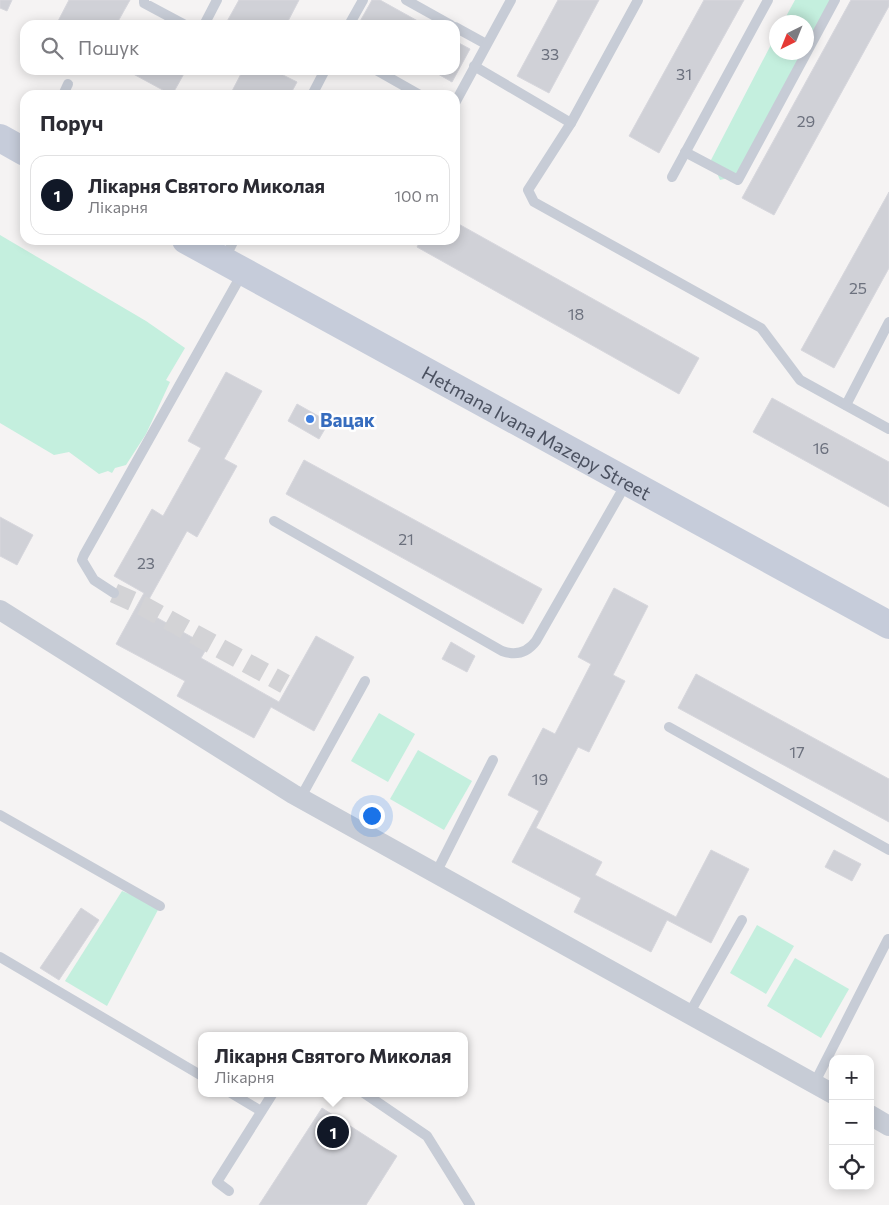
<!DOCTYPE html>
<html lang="uk">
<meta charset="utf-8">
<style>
:root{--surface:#fff;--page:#f7f7f7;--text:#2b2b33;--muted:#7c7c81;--line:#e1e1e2;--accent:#111827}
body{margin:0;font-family:Commissioner,sans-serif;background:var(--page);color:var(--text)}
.controls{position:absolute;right:15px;bottom:15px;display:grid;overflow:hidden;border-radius:10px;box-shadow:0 2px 12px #0003}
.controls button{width:45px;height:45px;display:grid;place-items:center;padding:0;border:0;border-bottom:1px solid var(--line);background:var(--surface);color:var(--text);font:25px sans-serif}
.compass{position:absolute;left:769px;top:15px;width:45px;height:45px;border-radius:50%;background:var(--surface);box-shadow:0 2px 12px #0003;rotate:223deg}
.you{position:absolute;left:371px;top:815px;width:18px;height:18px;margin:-12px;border:4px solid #fff;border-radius:50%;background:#1a73e8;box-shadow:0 0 0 8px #1a73e833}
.badge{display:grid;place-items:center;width:32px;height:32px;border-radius:50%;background:var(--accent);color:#fff;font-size:16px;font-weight:700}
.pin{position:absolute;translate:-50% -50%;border:2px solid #fff;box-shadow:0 1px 5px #0006}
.popup{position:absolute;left:198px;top:1032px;width:270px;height:65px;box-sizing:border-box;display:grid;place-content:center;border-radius:10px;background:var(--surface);filter:drop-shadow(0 1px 4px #0005);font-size:16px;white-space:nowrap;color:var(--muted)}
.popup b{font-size:19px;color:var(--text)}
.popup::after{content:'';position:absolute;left:50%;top:100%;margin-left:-10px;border:10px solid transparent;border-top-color:var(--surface)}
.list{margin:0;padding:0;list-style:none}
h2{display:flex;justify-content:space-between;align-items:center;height:65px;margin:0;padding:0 20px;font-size:21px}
h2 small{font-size:16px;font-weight:400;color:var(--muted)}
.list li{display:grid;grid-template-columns:32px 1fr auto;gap:15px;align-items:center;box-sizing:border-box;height:80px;margin:0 10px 10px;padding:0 10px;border:1px solid var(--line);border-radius:15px}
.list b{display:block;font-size:19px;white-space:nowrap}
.list p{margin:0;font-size:16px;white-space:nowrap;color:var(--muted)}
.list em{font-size:16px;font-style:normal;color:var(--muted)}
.icon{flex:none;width:28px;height:28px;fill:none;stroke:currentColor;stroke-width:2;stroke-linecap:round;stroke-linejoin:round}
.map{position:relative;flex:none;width:889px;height:1205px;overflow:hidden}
.search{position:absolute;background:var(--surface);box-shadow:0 2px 12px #0003;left:20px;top:20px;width:440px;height:55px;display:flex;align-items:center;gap:12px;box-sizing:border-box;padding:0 18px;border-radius:15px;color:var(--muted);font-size:19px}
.panel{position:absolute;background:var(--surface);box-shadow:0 2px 12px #0003;left:20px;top:90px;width:440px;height:155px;border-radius:15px}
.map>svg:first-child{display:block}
</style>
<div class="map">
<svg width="889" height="1205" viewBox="0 0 889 1205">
<rect width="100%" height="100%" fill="#f5f3f3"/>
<g fill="#c4efde">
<path d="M795 0H834L807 50 806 22H783Z"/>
<path d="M776 35V52L805 53 736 176 720 180 711 160Z"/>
<path d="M0 235 146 321 185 348 166 380 170 382 146 434 126 465 115 468 112 473 108 471 99 474 69 452 54 455 0 423Z"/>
<path d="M379 713 415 734 388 782 351 761Z"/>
<path d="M418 750 472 781 444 830 390 799Z"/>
<path d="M122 891 160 906 107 1006 65 981Z"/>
<path d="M757 925 794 946 766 994 730 973Z"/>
<path d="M795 958 849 989 821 1038 767 1006Z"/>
</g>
<g fill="#d0d1d7" stroke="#d7d7dd">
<path d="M0 0H12L7 11 0 8Z"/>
<path d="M69 0H130L116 25H56Z"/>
<path d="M239 0H299L286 25H225Z"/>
<path d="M372 0H380L425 25H358Z"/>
<path d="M558 0H599L549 93 517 76Z"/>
<path d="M704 0H744L659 153 629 136Z"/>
<path d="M851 0H889V6L774 215 742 198Z"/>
<path d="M455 41 470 49 452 82 431 70H455Z"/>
<path d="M126 70H186L172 95Z"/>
<path d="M243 70H285L283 75 297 82 290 95H230Z"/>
<path d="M889 192V268L834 368 801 350Z"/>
<path d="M455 222 699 358 679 394 417 247 421 240H455Z"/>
<path d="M226 372 262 391 224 459 237 466 197 537 187 531 143 610 208 646 201 658 279 702 316 636 354 657 314 731 271 707 254 738 177 696 185 681 116 644 144 593 114 576 152 509 163 516 201 448 188 441Z"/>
<path d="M772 398 889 462V507L753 432Z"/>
<path d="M297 404 329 422 319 439 288 421Z"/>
<path d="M304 460 542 589 523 624 286 494Z"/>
<path d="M0 517 33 535 17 565 0 556Z"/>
<path d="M614 588 648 606 613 675 625 681 589 752 578 747 536 828 602 862 595 875 676 917 711 850 749 869 711 943 667 920 651 952 574 912 581 898 512 862 539 811 508 795 543 728 555 734 591 664 578 657Z"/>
<path d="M451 642 475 656 467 672 442 659Z"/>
<path d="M696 674 889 779V822L678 708Z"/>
<path d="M834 850 861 864 852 881 825 867Z"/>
<path d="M81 908 99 920 59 980 40 968Z"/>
<path d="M322 1108 397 1156 366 1205H259Z"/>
</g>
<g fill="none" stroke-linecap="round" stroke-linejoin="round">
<path stroke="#d3d3d6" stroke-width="20" stroke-dasharray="20 10" stroke-linecap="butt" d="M114 593 145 607 285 684"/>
<g stroke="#c7ccd6" stroke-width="10">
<path d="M144 0V3L185 25"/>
<path d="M406 0 451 25"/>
<path d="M204 25 217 0"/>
<path d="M349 25 363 0"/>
<path d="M455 27 486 44"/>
<path d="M474 66 571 123 528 190 534 202 761 328 800 380 889 429"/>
<path d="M376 70 420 95"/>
<path d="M63 95 68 84"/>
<path d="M312 95 325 70"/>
<path d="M455 103 511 0"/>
<path d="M571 123 638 0"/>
<path d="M685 152 738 180 835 0"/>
<path d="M672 177 768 0"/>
<path d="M224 260 234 240"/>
<path d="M846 405 889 322"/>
<path d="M274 521 502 651C516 656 527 653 536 641L627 482"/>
<path d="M114 593 94 580 82 560 84 555 243 272"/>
<path d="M669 727 889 850"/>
<path d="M301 797 365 681"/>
<path d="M0 815 160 906"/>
<path d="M436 873 493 760"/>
<path d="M0 957 202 1076"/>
<path d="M689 1014 742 920"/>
<path d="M814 1084 888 939"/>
<path d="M231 1093 261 1111"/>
<path d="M364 1093 427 1136 470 1205"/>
<path d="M229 1191 217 1182 273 1093"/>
</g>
<g stroke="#c7ccd6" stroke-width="20">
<path d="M0 610 293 794 833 1094"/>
<path d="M870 1115 889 1126"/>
</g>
<g stroke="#c6ccda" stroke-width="28">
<path d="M0 138 25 152"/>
<path id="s1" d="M186 240 889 625"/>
</g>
</g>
<circle fill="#3f7fe0" stroke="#fff" stroke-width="2" cx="310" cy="419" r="5"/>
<g text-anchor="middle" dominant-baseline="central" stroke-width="5" stroke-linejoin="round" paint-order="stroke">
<g font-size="16" fill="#6c717e">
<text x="550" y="53">33</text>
<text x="684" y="73">31</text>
<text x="806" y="120">29</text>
<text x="858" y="287">25</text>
<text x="576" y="313">18</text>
<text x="821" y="447">16</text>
<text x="406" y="538">21</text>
<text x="146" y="562">23</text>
<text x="797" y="751">17</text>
<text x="540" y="778">19</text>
</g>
<g font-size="19" font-weight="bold" fill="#366cbe" stroke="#fff" text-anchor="start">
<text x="320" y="419">Вацак</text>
</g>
<g font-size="19" fill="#4b5160" stroke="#fff">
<text stroke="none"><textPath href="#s1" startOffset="400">Hetmana Ivana Mazepy Street</textPath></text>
</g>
</g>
</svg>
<div class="controls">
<button>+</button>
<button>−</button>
<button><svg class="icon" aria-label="locate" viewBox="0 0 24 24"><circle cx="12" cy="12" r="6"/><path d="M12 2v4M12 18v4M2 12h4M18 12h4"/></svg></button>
</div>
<svg class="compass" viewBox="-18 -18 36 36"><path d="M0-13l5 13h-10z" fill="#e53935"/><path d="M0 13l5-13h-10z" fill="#7c7c81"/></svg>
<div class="you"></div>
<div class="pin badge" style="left:333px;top:1132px">1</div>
<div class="popup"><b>Лікарня Святого Миколая</b>Лікарня</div>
<div class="search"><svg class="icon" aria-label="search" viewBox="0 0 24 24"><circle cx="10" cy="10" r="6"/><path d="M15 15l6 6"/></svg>Пошук</div>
<section class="panel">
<h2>Поруч<small></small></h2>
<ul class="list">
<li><span class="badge">1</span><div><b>Лікарня Святого Миколая</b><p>Лікарня</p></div><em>100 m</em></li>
</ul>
</section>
</div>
